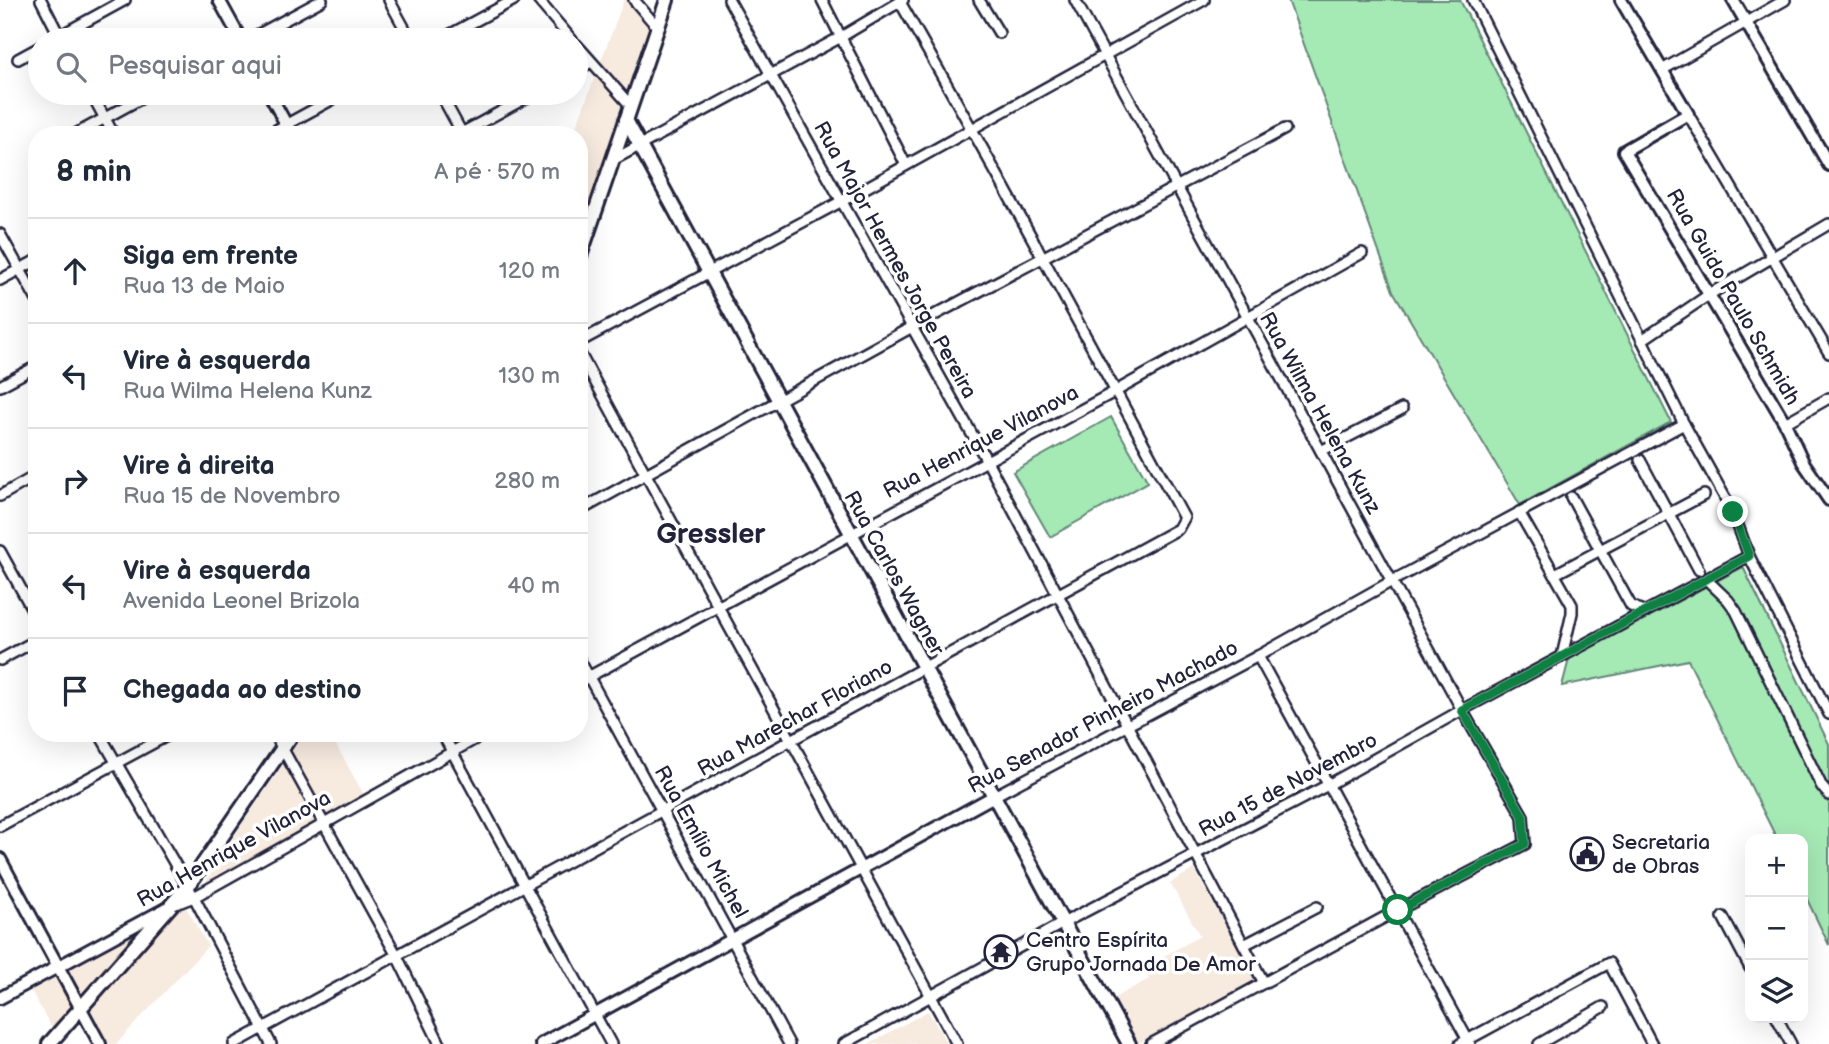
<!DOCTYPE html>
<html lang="pt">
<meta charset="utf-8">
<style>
:root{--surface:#fff;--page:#f2f2f3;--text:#1f2937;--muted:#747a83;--line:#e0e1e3}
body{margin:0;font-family:"Balsamiq Sans",sans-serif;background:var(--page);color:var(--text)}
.controls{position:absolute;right:21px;bottom:21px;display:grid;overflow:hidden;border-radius:14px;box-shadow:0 7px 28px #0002}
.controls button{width:63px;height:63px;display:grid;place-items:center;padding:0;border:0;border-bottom:2px solid var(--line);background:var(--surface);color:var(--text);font:35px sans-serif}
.stop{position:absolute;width:21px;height:21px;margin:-16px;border:5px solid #0b8043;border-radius:50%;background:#fff}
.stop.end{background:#0b8043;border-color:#fff;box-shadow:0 2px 7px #0008}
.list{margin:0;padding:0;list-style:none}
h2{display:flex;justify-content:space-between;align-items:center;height:91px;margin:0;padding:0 28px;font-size:30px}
h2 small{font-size:23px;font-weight:400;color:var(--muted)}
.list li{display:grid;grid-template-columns:46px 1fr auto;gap:21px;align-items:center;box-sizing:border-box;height:105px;padding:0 28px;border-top:2px solid var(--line)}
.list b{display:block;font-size:26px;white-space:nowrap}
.list p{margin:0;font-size:23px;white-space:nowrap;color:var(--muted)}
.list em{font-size:23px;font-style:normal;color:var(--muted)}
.icon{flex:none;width:38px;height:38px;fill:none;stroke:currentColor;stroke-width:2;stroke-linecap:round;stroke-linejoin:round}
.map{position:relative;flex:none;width:1829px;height:1044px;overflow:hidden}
.search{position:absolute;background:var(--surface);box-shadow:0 7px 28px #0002;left:28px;top:28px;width:560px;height:77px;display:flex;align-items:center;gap:18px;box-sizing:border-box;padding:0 24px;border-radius:38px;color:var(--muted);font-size:26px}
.panel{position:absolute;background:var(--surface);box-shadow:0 7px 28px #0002;left:28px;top:126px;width:560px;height:616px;border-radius:28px}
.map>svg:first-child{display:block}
</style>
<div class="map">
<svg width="1829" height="1044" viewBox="0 0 1829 1044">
<rect width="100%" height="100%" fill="#fff"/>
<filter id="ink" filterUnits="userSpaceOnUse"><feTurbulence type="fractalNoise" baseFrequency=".0143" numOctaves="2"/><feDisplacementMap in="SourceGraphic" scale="14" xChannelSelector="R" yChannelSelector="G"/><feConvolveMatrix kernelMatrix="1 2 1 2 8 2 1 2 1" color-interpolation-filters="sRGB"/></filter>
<g filter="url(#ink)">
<g fill="#f7eadf">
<path d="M624 0H629L653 27 579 244V135H573Z"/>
<path d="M305 733H343L335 743 364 795 205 883 239 829Z"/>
<path d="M1194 869 1255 979 1139 1043 1114 998 1149 979 1143 968 1200 936 1170 883Z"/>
<path d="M186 907 208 946 116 1044H107L83 999 53 1030 31 991Z"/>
<path d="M928 1011 947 1044H868Z"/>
</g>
<g fill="#a5e9b5" stroke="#648678" stroke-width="2">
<path d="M1288 0H1460L1671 422 1520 505 1393 291Z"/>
<path d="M1111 417 1148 482 1050 537 1013 472Z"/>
<path d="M1743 567 1829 744V945L1803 891V839H1777L1688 660 1562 686 1569 659Z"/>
</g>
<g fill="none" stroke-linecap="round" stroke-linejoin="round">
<defs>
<g id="minor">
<path d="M41 0 61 39"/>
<path d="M389 0 411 40"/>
<path d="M538 0 572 40"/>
<path d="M634 0 658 28"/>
<path d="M729 0 987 461 1264 983"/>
<path d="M822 0 906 165"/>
<path d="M979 0 999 33"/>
<path d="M1075 0 1462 710 1523 816 1525 844 1398 910 1151 1044"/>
<path d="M1473 0 1684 424 1733 512 1749 556 1829 714"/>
<path d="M52 40 125 0"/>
<path d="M248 40 322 0"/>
<path d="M440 40 514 0"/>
<path d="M576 44 631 106"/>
<path d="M18 59 40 47"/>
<path d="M1662 70 1785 0"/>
<path d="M576 71 591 62"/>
<path d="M91 93 114 135"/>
<path d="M440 93 463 135"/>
<path d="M1688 114 1829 353"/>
<path d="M74 135 151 93"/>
<path d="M267 135 344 93"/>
<path d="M458 135 535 93"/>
<path d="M611 161 841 37 903 0"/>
<path d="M0 234 37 300"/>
<path d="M0 280 37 260"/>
<path d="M1642 340 1710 294 1829 224"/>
<path d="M579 342 842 201 1204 0"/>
<path d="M579 352 957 1044"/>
<path d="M0 386 37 366"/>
<path d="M1785 423 1829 398"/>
<path d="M1321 451 1402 409"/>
<path d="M1640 460 1699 570"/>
<path d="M0 496 37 475"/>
<path d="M1571 497 1631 606 1645 612"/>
<path d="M579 511 912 327 1285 129"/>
<path d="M1519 512 1572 605V613L1562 656"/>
<path d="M0 551 37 618"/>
<path d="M1555 574 1704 495"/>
<path d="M1706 579 1728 600 1736 611 1822 787 1829 795"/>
<path d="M1258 656 1470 1044"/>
<path d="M579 659 789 1044"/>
<path d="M0 660 37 640"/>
<path d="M579 682 1116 391 1362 253"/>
<path d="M99 733 194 897 271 1044"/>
<path d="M274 733 397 956 440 1044"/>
<path d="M442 733 611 1044"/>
<path d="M994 796 1258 656 1392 581 1684 424"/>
<path d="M0 826 172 733"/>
<path d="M173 905 194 897 486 733"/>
<path d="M1723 917 1750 968"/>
<path d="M1244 945 1317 907"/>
<path d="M1777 1018 1791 1044"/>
<path d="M234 1044C549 874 863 701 1178 529L1184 518C1091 345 998 173 900 2"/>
<path d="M844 1044 1063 923 1328 785 1462 710 1749 556"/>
<path d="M1460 1044 1609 963 1652 1044"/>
<path d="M1539 1044 1603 1007"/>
</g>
<g id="tertiary">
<path d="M219 0 241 40"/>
<path d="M1621 0 1688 114 1624 151 1785 423 1803 462 1829 500"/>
<path d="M1733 0 1829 165"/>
<path d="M269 93 292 135"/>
<path d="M0 859 100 1044"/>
<path d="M0 998 167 908"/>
<path d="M541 1044 994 796"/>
</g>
<g id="secondary">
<path d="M626 120 1129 1044"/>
<path d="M579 259 667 0"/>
<path d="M49 1044 188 886 293 733"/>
</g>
</defs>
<use href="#minor" stroke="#22223b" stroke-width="14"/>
<use href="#tertiary" stroke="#22223b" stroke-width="16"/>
<use href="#secondary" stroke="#22223b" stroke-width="18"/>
<use href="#minor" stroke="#fff" stroke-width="9"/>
<use href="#tertiary" stroke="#fff" stroke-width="10"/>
<use href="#secondary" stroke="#fff" stroke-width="12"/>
</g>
</g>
<g fill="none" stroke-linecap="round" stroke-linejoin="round" filter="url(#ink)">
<path stroke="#0b8043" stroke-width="9" d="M1398 910 1525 844 1523 816 1462 710 1749 556 1733 512"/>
</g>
<defs>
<symbol id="civic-ring" viewBox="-11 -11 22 22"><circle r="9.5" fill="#fff" stroke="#22223b" stroke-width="1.5"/><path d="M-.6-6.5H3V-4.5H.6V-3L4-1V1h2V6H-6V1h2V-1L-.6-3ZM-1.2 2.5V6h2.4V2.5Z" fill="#22223b"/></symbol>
<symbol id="temple-ring" viewBox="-11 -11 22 22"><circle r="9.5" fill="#fff" stroke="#22223b" stroke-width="1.5"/><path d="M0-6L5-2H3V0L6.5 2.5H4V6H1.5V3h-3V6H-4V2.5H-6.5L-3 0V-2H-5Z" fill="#22223b"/></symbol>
</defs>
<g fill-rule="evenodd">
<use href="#civic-ring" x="1568" y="835" width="38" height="38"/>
<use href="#temple-ring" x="982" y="933" width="38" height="38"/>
</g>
<g text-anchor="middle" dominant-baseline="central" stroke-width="7" stroke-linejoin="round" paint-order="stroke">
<g font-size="21" fill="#22223b" stroke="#fff">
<text transform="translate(895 260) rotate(61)">Rua Major Hermes Jorge Pereira</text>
<text transform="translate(1733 297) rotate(60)">Rua Guido Paulo Schmidh</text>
<text transform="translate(1320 413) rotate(61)">Rua Wilma Helena Kunz</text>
<text transform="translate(981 442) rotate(-28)">Rua Henrique Vilanova</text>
<text transform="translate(894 573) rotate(61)">Rua Carlos Wagner</text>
<text transform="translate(1103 717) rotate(-28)">Rua Senador Pinheiro Machado</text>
<text transform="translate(795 718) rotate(-29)">Rua Marechar Floriano</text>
<text transform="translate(1288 785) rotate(-28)">Rua 15 de Novembro</text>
<text transform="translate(701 842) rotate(61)">Rua Emílio Michel</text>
<text transform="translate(234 849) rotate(-29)">Rua Henrique Vilanova</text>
</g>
<g font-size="21" fill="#22223b" stroke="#fff" text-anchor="start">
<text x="1612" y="842">Secretaria<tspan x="1612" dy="24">de Obras</tspan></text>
<text x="1026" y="940">Centro Espírita<tspan x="1026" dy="24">Grupo Jornada De Amor</tspan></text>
</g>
<g font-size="28" font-weight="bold" fill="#22223b" stroke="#fff">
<text x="711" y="534">Gressler</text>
</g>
</g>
</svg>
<div class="controls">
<button>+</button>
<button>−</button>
<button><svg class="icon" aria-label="layers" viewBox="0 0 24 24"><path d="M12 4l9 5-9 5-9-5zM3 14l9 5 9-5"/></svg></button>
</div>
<div class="stop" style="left:1398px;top:910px"></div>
<div class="stop end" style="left:1733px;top:512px"></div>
<div class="search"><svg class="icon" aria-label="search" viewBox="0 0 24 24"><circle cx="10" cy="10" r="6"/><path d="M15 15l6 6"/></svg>Pesquisar aqui</div>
<section class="panel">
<h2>8 min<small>A pé · 570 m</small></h2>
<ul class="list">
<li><svg class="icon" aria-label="ahead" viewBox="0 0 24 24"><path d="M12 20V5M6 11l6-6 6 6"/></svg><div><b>Siga em frente</b><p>Rua 13 de Maio</p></div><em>120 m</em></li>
<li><svg class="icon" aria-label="left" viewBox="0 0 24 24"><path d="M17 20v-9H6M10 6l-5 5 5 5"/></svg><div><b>Vire à esquerda</b><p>Rua Wilma Helena Kunz</p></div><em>130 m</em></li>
<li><svg class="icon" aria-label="right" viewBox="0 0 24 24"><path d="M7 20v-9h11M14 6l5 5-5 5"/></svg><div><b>Vire à direita</b><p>Rua 15 de Novembro</p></div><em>280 m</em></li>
<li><svg class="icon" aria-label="left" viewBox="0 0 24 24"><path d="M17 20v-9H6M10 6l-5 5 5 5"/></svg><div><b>Vire à esquerda</b><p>Avenida Leonel Brizola</p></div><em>40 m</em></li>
<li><svg class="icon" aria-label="arrive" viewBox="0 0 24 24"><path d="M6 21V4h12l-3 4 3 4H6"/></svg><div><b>Chegada ao destino</b></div></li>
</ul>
</section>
</div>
